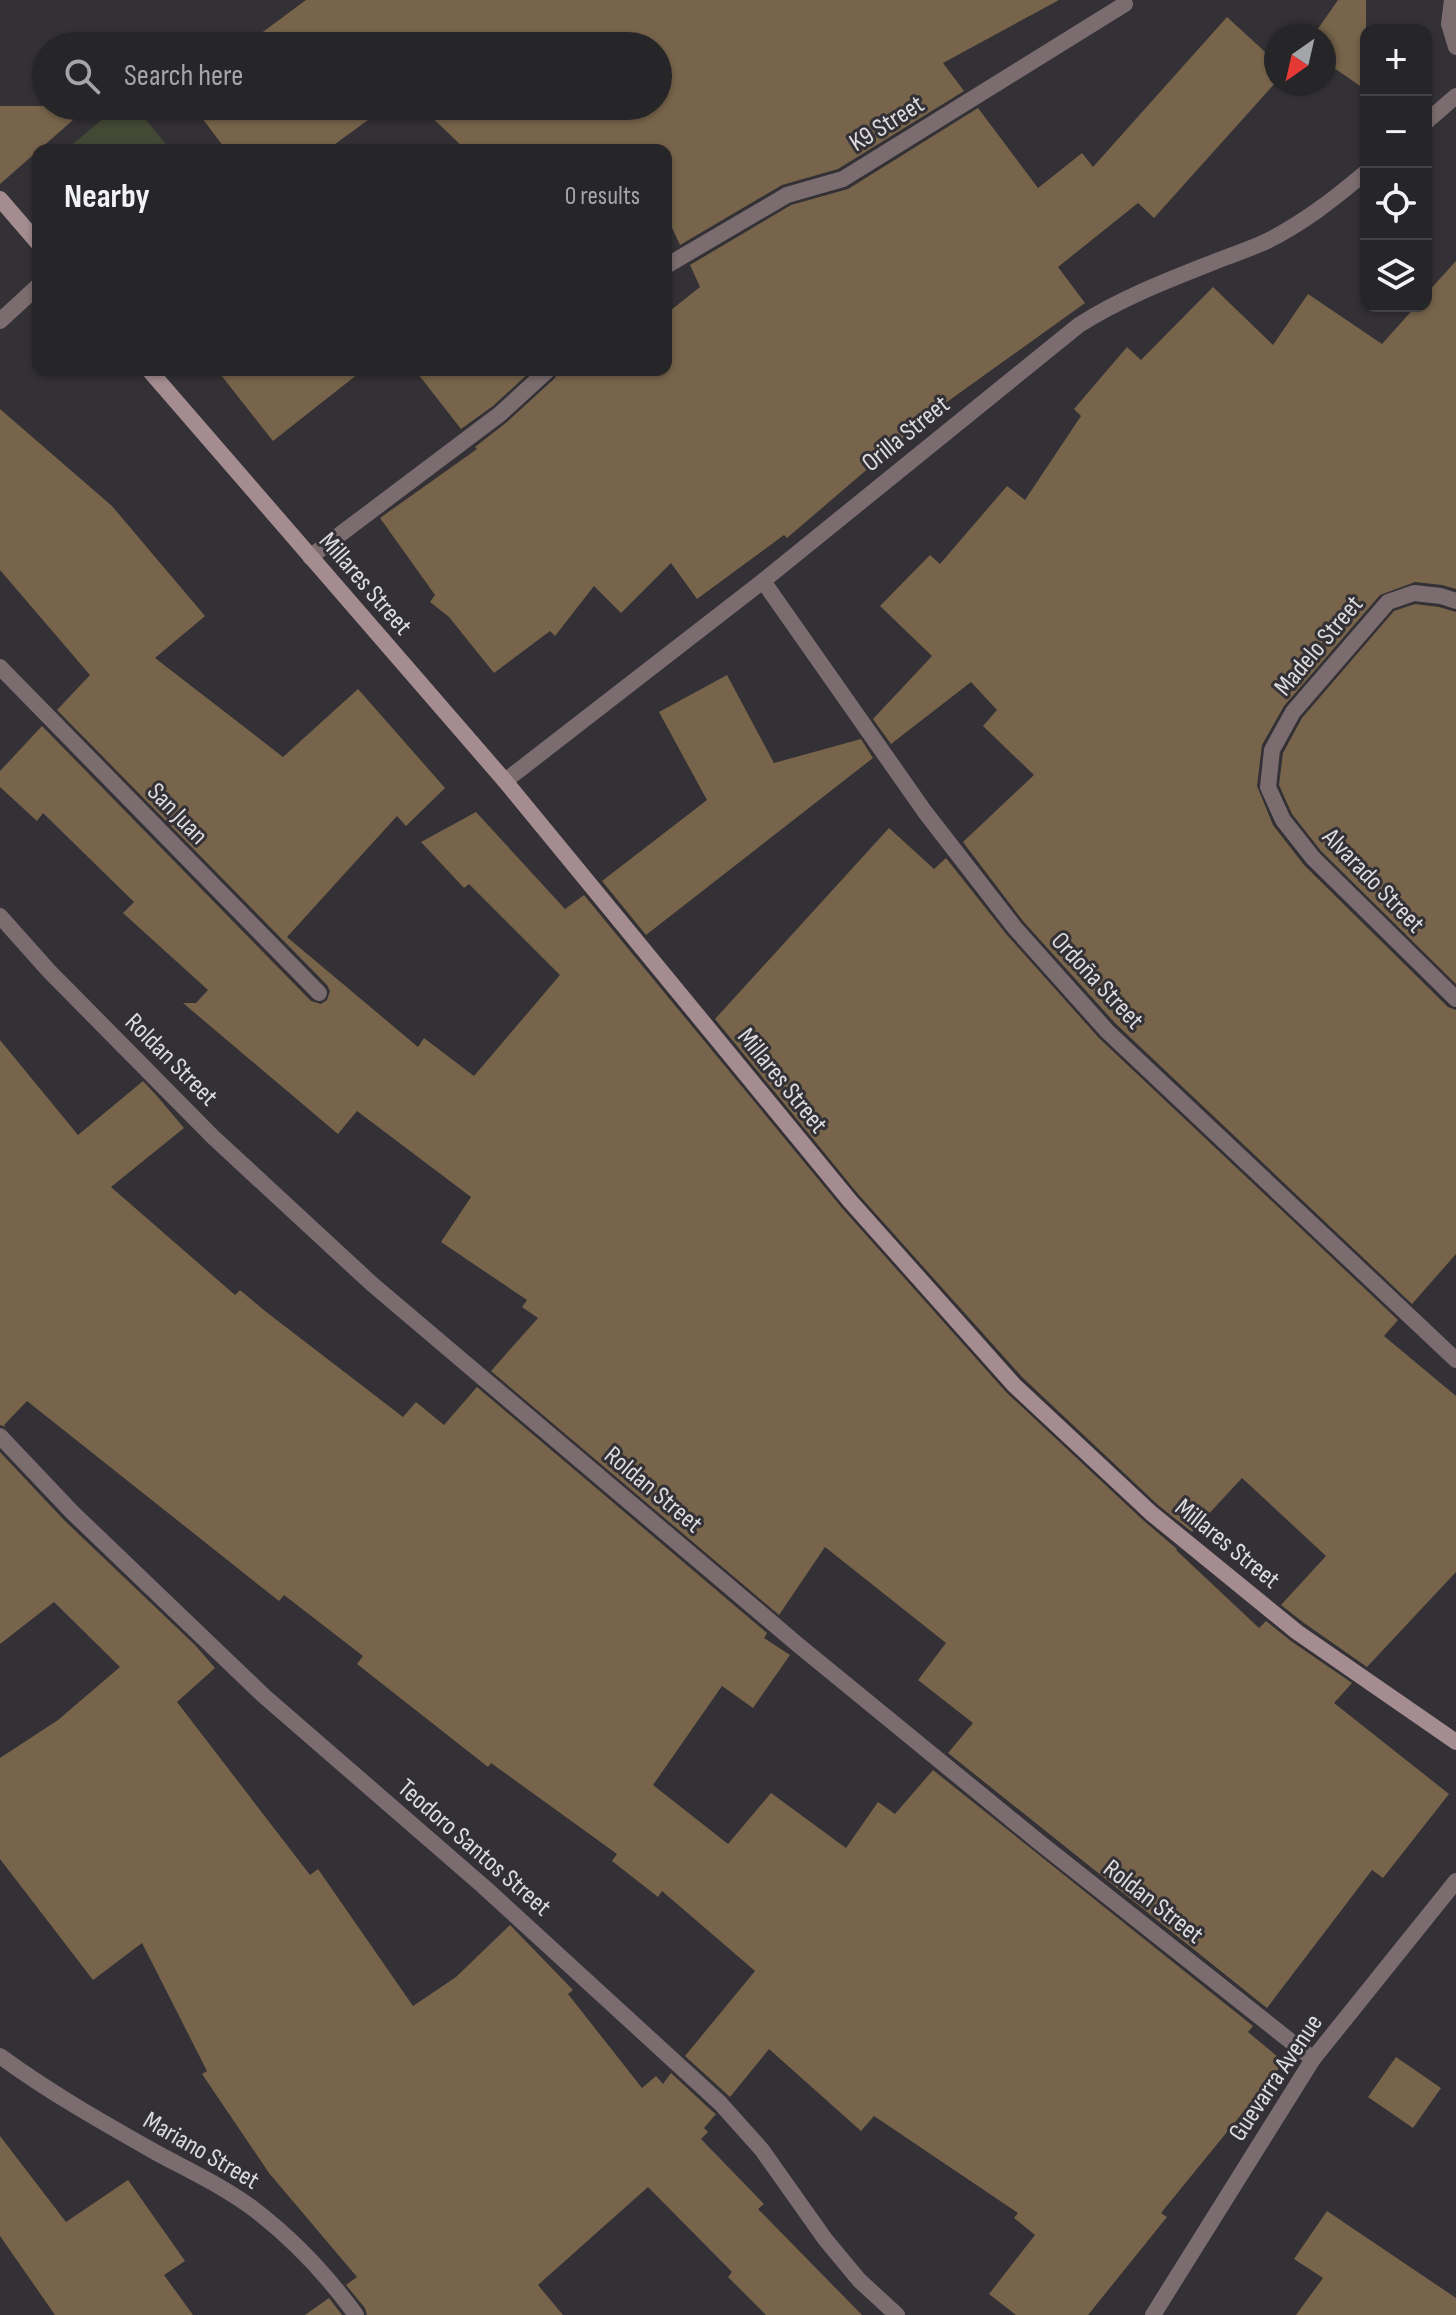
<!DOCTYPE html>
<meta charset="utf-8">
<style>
:root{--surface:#262528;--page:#323134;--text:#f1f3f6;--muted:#a4a5a8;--line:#424245}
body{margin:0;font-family:"Sofia Sans Condensed",sans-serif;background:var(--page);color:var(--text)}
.controls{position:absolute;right:24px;top:24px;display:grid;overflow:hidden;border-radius:16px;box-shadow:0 2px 6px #0004}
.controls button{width:72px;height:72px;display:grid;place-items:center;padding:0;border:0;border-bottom:2px solid var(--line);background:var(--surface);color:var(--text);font:40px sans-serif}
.compass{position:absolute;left:1264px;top:24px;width:72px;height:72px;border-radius:50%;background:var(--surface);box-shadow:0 2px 6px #0004;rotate:214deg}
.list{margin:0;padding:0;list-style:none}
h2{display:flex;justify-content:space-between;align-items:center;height:104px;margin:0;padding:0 32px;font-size:34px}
h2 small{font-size:26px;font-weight:400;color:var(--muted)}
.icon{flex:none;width:44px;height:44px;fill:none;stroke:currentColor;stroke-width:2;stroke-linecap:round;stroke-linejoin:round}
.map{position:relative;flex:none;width:1456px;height:2315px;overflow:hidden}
.search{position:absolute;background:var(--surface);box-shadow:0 2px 6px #0004;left:32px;top:32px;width:640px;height:88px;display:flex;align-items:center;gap:20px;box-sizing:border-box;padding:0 28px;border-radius:44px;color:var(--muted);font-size:30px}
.panel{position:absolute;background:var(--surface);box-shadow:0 2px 6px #0004;left:32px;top:144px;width:640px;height:232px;border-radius:16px}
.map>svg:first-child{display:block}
</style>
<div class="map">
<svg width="1456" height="2315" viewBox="0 0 1456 2315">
<rect width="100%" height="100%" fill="#333135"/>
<path fill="#434935" d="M118 106H134L171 150H66Z"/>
<g fill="#77644b">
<path d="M306 0H1059L943 63 964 91 838 169 782 185 680 245 666 215V150H466L420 106H658V46H244Z"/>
<path d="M1338 0H1366V90L1324 61V36H1313Z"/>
<path d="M1227 17 1276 62V82L1154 218 1138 203 1058 267 1085 303 926 417 927 418 787 538 784 535 697 599 671 563 621 613 594 586 555 636 550 631 494 673 449 617 430 602 435 595 380 518 477 449 475 447 507 422 555 378 559 370H666V314L700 287 690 265 791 205 848 189 978 108 1038 188 1082 153 1093 167Z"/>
<path d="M0 106H89L0 184Z"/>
<path d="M193 106H387L327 150H226Z"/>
<path d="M1456 261V589L1442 585 1415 582 1380 595 1284 706 1262 745 1257 786 1273 825 1304 865 1448 1007 1456 1010V1254L1412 1304 1115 1023 1023 921 963 842 1034 775 983 726 997 710 971 682 891 744 873 719 932 656 880 606 930 555 940 564 1007 486 1025 500 1081 416 1074 409 1127 347 1141 360 1213 287 1273 345 1308 294 1382 344 1416 306H1426V294Z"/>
<path d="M217 370H363L273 441Z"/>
<path d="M415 370H532L493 406 461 429Z"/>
<path d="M0 409 112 506 205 616 155 658 283 757 358 689 445 788 406 826 397 816 287 937 418 1047 424 1038 474 1076 560 975 469 884 464 888 421 842 476 812 565 909 584 895 842 1208 1006 1392 1144 1521 1177 1549 1176 1550 1259 1628 1266 1621 1291 1641 1352 1683 1334 1703 1449 1794 1383 1878 1372 1870 1267 2008 948 1753 973 1723 918 1680 946 1643 825 1547 779 1615 491 1371 538 1318 522 1307 527 1300 441 1242 471 1197 357 1111 338 1134 183 1003H196L208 990 123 913 134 902 43 813 37 821 0 787V771L42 726 311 1001 321 1004 327 1000 330 991 327 985 57 710 90 675 0 570Z"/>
<path d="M1415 604 1439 607 1456 612V984L1321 851 1292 814 1279 785 1283 753 1302 718 1394 611Z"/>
<path d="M727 675 774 763 861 739 873 758 646 935 602 881 707 800 659 712Z"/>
<path d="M889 828 934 869 946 858 1007 935 1099 1038 1398 1320 1384 1336 1456 1396V1572L1367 1667 1304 1623 1281 1605 1326 1556 1242 1478 1192 1532 1158 1505 1022 1377 858 1194 715 1019Z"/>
<path d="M0 1040 78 1135 143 1081 157 1096 184 1128 111 1187 235 1295 240 1290 265 1311 403 1417 416 1402 444 1425 477 1387 767 1633 764 1638 790 1655 753 1708 722 1686 653 1785 728 1844 771 1793 846 1848 878 1802 895 1814 933 1770 1253 2026 1248 2032 1284 2062 1161 2213 1167 2217 1088 2315H1016L989 2294 1035 2235 1014 2218 1018 2213 874 2116 861 2131 769 2049 730 2097 685 2056 755 1971 662 1891 658 1897 612 1861 617 1854 491 1763 488 1767 357 1664 363 1656 284 1595 279 1601 27 1401 4 1425 6 1427 0 1425Z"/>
<path d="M0 1452 64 1520 195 1645 215 1668 177 1702 310 1875 318 1869 413 2006 456 1977 510 1925 573 1990 568 1994 642 2088 656 2076 663 2084 671 2073 712 2111 716 2114 704 2128 708 2132 701 2139 764 2204 758 2209 862 2315H766L728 2277 732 2272 648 2187 538 2285 563 2315H367L365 2308 346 2285 357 2277 269 2173 202 2074 207 2071 142 1943 93 1980 0 1859V1758L58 1720 120 1667 54 1602 0 1644Z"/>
<path d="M1396 2057 1441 2088 1413 2128 1368 2097Z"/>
<path d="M0 2136 66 2222 128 2180 185 2261 164 2275 193 2315H55L0 2236Z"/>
<path d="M1327 2211 1456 2298V2315H1296L1323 2278 1294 2259Z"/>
<path d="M329 2298 342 2315H305Z"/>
</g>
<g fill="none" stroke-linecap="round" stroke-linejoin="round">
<g stroke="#7b6c6f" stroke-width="16">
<path d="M1452 0 1449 24 1456 47"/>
<path d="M1426 122 1456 96"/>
<path d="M666 266 787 195 843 179 1125 4"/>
<path d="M0 321 38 286"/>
<path d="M310 557 500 414 548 370"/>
<path d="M763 581 925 812 1015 928 1107 1031 1456 1360"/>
<path d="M1456 601 1441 596 1414 593 1388 602 1293 712 1272 750 1268 787 1283 820 1313 858 1456 999"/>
<path d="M0 667 319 993"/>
<path d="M505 781 763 581 1079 325C1123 297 1171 279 1219 260 1234 254 1250 249 1265 242 1302 224 1334 199 1366 172"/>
<path d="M0 916 49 971 213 1137 372 1284 797 1644 1039 1842 1313 2059"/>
<path d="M0 1436 72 1512 264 1696 483 1886 720 2103 762 2150 825 2239 859 2280 897 2315"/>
<path d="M0 2056C49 2092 102 2122 155 2152 188 2170 225 2187 255 2210 294 2240 327 2275 356 2315"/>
<path d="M1153 2315 1313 2059 1456 1881"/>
</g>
<g stroke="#a48c91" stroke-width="16">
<path d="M0 199 38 243"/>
<path d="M149 370 505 781 850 1201 1014 1385 1151 1513 1297 1632 1456 1742"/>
</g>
</g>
<g text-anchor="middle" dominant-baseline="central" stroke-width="6" stroke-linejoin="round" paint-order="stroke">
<g font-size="26" fill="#dcdbdd" stroke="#333135">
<text transform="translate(887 124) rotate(-32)">K9 Street</text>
<text transform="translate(906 434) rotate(-39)">Orilla Street</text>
<text transform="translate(365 584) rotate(49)">Millares Street</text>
<text transform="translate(1319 646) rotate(-50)">Madelo Street</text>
<text transform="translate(177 814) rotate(46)">San Juan</text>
<text transform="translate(1373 881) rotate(46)">Alvarado Street</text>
<text transform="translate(1097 981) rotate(47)">Ordoña Street</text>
<text transform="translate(171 1060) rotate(45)">Roldan Street</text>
<text transform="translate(782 1081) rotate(51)">Millares Street</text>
<text transform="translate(653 1490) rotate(40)">Roldan Street</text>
<text transform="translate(1227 1544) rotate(39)">Millares Street</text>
<text transform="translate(474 1848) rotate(41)">Teodoro Santos Street</text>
<text transform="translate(1153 1902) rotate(38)">Roldan Street</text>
<text transform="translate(1276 2078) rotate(-56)">Guevarra Avenue</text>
<text transform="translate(201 2151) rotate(30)">Mariano Street</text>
</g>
</g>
</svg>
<div class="controls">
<button>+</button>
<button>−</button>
<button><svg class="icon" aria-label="locate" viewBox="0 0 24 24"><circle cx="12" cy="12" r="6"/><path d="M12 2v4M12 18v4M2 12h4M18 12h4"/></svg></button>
<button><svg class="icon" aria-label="layers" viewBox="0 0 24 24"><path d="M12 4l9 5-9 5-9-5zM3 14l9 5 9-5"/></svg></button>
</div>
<svg class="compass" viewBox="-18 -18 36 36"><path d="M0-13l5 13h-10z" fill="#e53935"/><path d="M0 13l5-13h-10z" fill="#a4a5a8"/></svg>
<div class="search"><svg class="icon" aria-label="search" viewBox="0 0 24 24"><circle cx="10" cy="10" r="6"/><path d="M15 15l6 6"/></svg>Search here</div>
<section class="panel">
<h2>Nearby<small>0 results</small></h2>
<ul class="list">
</ul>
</section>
</div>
